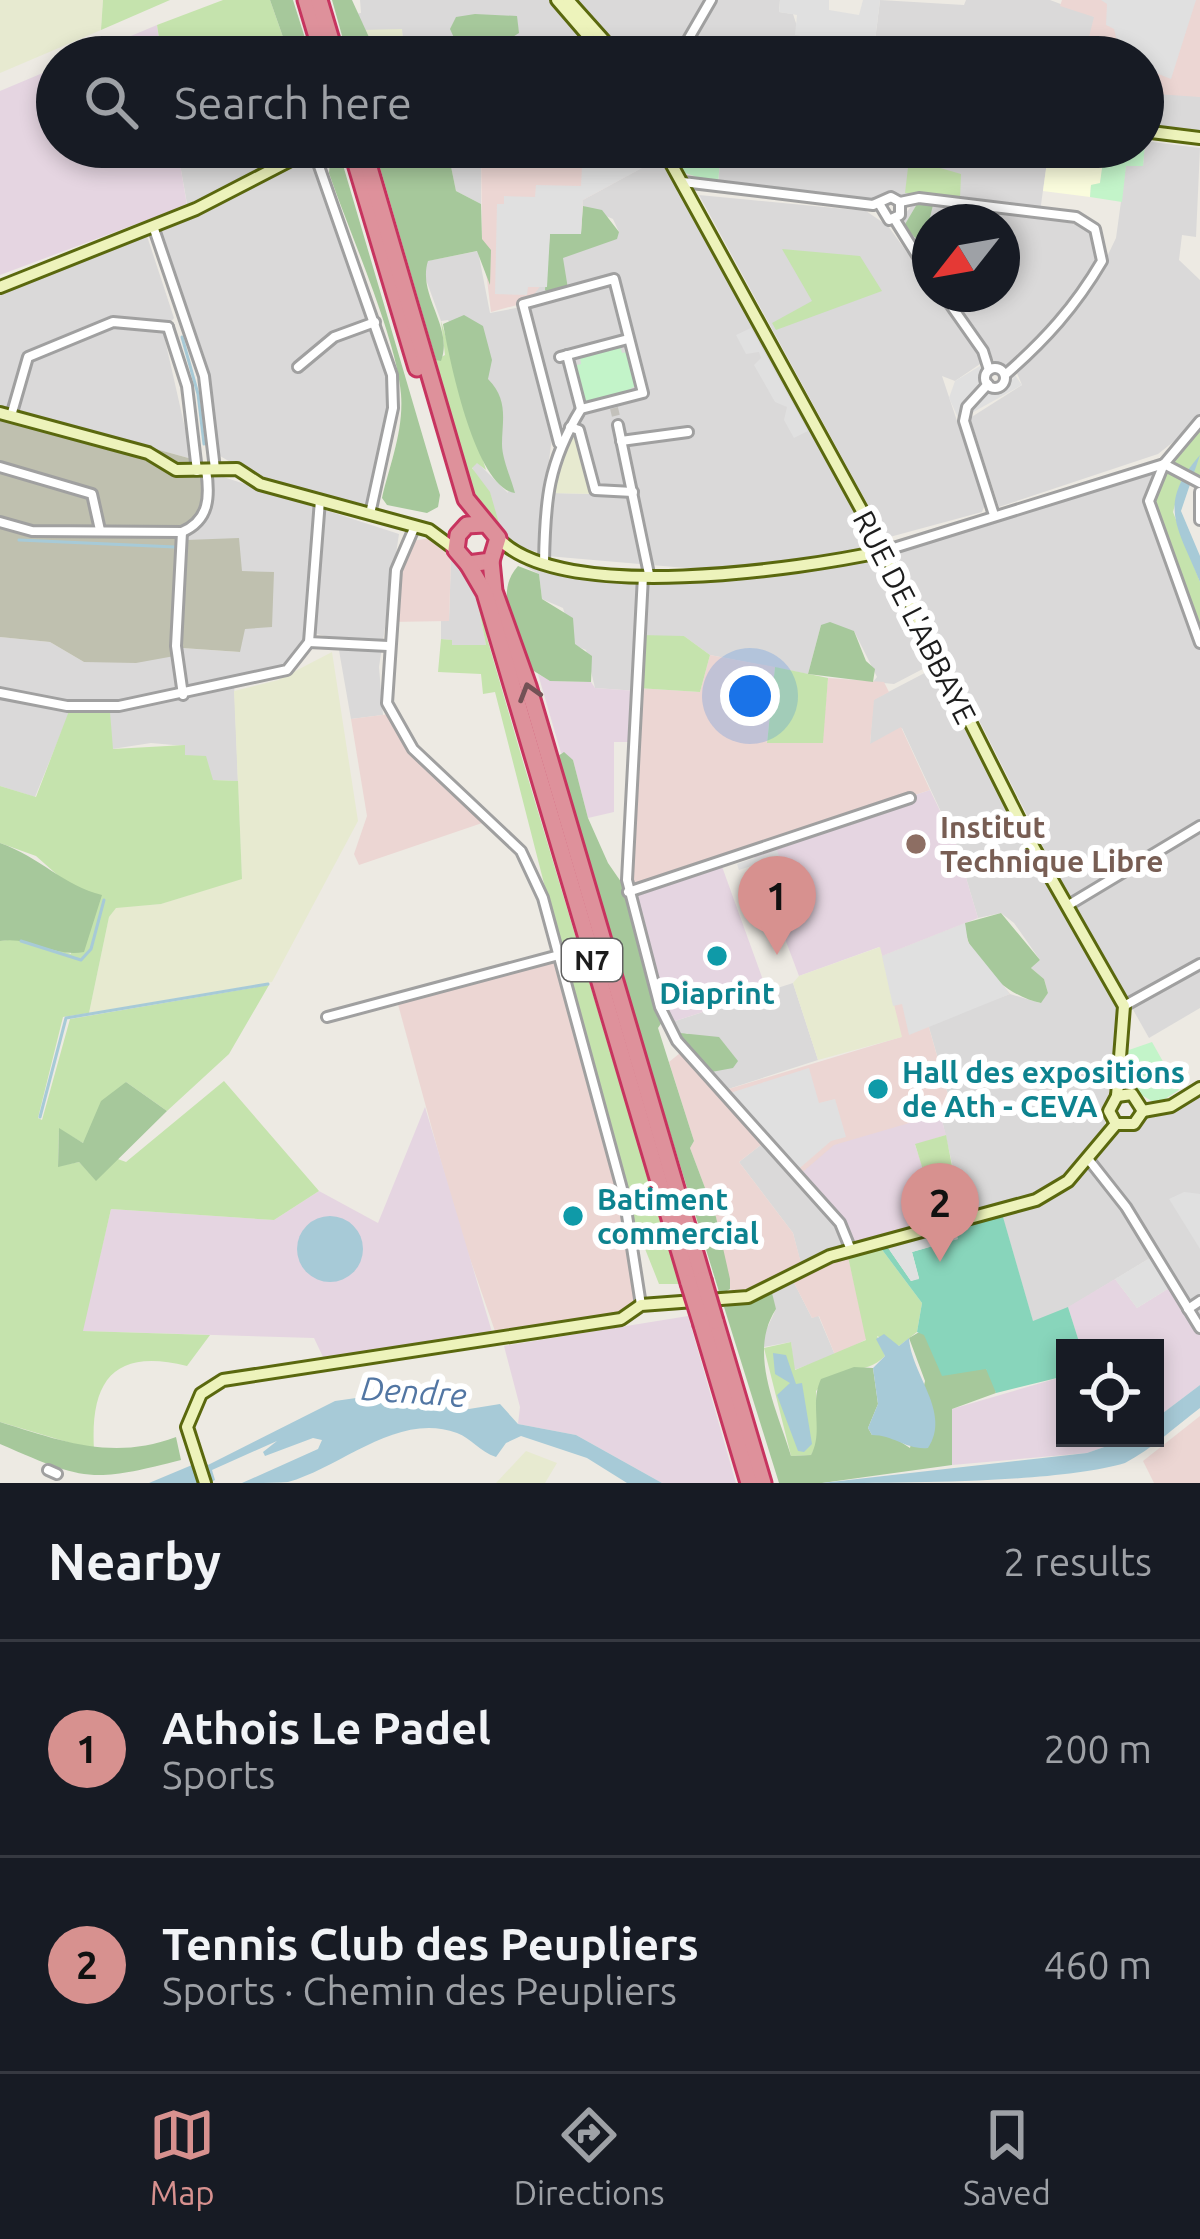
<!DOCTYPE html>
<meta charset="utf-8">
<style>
:root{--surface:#171b24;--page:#20242c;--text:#f1f3f6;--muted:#9ea1a6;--line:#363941;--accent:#d7918f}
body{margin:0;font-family:Ubuntu,sans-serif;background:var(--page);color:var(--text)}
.controls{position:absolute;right:36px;bottom:36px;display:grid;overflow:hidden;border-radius:0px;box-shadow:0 6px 18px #0003}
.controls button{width:108px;height:108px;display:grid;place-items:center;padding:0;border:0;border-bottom:3px solid var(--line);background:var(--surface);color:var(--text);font:60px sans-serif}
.compass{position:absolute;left:912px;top:204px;width:108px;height:108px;border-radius:50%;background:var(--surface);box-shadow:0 6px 18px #0003;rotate:239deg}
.you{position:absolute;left:750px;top:696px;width:42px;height:42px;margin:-30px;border:9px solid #fff;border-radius:50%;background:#1a73e8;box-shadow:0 0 0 18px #1a73e833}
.badge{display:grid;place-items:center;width:78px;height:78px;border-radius:50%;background:var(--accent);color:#111;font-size:39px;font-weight:700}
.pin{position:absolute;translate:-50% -99px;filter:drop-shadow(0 3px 6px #0008)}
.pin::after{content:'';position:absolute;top:63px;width:42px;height:36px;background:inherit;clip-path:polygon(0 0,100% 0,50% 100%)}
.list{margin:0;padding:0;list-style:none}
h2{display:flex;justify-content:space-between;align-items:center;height:156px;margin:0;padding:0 48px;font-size:51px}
h2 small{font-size:39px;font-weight:400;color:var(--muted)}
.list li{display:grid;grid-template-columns:78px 1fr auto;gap:36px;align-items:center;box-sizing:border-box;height:216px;padding:0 48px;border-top:3px solid var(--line)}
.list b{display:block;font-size:45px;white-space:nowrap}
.list p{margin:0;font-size:39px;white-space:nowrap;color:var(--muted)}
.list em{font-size:39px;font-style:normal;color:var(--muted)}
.icon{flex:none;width:66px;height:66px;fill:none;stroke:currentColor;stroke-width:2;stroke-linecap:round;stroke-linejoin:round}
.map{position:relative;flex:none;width:1200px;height:1483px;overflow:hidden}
.search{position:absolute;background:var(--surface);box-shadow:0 6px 18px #0003;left:36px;right:36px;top:36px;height:132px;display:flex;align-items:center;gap:30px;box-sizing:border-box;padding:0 42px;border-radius:66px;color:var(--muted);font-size:45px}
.sheet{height:588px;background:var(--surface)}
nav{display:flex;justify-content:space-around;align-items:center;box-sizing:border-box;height:168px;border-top:3px solid var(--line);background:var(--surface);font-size:33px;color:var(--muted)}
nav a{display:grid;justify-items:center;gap:6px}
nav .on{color:var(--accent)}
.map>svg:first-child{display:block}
</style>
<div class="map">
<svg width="1200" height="1483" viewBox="0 0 1200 1483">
<rect width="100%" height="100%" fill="#edeae3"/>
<g fill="#dad9d9">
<path d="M360 0H550L598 57H404L402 30H361L354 14 361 13Z"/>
<path d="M576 0H707L674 57H633L610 41Z"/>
<path d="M714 0H780L779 12 793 14 807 57H683Z"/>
<path d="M880 0 964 5 966 0H1050L1095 17 1084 57H959L960 39 956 57H873Z"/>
<path d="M1178 92 1200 97V130L1143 124 1155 94Z"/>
<path d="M1145 141 1200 148 1196 237 1182 235 1179 260 1200 280V421L1158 454 999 507 970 418 1022 385 1014 366H998L945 294H1002V222H930V272L901 227 903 217 912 205 928 201 1089 226 1096 235 1098 259 1041 341 1105 261 1116 238 1126 165 1143 166Z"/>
<path d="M177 147H310L382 351 390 392 365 511 260 479 220 456 204 355 159 228 189 215Z"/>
<path d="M447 147H481V204L456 191Z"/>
<path d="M721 147H1049L1040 212 919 198 874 203 718 187Z"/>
<path d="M665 155 884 551 938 661 894 684 873 682 877 677 854 631 821 625 808 674 710 655 684 636 637 691 595 688 586 650 574 645 563 608 542 599 539 574 524 566 562 573 721 571 547 556 551 493 594 494 579 430 554 426 523 304 563 257 619 232 613 219 583 206V200Z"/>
<path d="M699 195 866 211 888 226 930 284V294H937L983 362 955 381 942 376 985 505 982 512 886 538Z"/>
<path d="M147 236 174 318 163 331 192 459 0 406V292Z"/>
<path d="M478 251 490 313 521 307 553 430 537 552 506 542 472 467 477 462 508 493 488 380 448 320 441 321 424 274 427 261Z"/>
<path d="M1146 472H1159L1150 517 1200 643V823L1070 900 895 554Z"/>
<path d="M214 474 399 534 379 667 383 715 351 719 337 639 317 634 290 667 234 681 238 781 212 780 185 755V746L151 743 112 749 109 712 70 711 35 797 0 786V637L50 642 84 662 181 648 239 652 242 572 186 541Z"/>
<path d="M451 558 475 589 486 645H451V640L441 639V621H449Z"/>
<path d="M938 666 1039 867 1121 1007 1103 1137 1056 1185 1039 1194 1034 1190 1036 1200 1068 1181 1116 1124H1134L1143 1111 1171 1106 1200 1088V1328L1155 1255 1056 1315 1033 1322 1001 1211 965 1220 942 1120 954 1115 928 1024 1010 994 1040 1003 1048 993 1044 979 1031 968 1040 960 1014 923 1001 913 978 918 956 844 902 728 870 745 873 700Z"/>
<path d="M1200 827V1008L1149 1038 1074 905Z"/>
<path d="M793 983 818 1060 722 1091 706 1073 718 1037 700 1040 687 1033 677 1037 666 1024Z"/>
<path d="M766 1141 840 1223 851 1250 802 1268 793 1233 739 1162Z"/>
<path d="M790 1275 812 1318 818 1315 835 1355 794 1370 791 1342 764 1347 763 1337 776 1309 765 1288Z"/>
</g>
<g fill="#ecd6d3">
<path d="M1062 0H1200V97L1155 94 1143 123V57H1084L1094 17 1060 6Z"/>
<path d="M481 147H660L665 155 583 200 581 234 528 302 491 312 482 239Z"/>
<path d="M430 538 451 558 449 621 390 622 406 542Z"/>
<path d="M710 655 775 667 767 742H822L828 678 884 682 889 692 874 700 870 744 901 727 930 790 628 892 637 688 700 692Z"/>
<path d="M390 714 399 731 491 820 359 865 354 854 367 816 351 719Z"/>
<path d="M965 923 968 942 1010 994 928 1024 954 1116 942 1120 941 1115 797 1176 766 1141 739 1162 793 1233 802 1267 847 1252 867 1339 835 1355 819 1316 812 1318 790 1275 748 1297 730 1289 716 1217 690 1148 694 1141 669 1062 685 1049 722 1091 901 1037 882 956Z"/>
<path d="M559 955 624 1196 638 1311 497 1337 458 1224 396 997Z"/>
<path d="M1200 1416V1483H1154L1143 1461Z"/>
</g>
<g fill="#e5d5e1">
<path d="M157 25 162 57H81Z"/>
<path d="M57 67V147H177L187 205 0 275V91Z"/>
<path d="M538 674 551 681 591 682 595 688 637 691 634 742H614V812L588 818 573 760 561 753Z"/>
<path d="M930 790 956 844 978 918 882 956 879 947 799 976 752 851Z"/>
<path d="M720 861 767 991 666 1024 643 913 633 917 628 892Z"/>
<path d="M425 1107 492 1332 324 1359 314 1338 82 1331 111 1209 274 1220 319 1191 378 1223Z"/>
<path d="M940 1114 946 1135 915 1145 943 1226 851 1250 846 1235 798 1176 834 1145Z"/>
<path d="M1115 1279 1137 1308 1174 1285 1200 1328V1385L1155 1419V1348H1081L1068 1307Z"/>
<path d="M688 1316 736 1483H662L576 1435 518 1424 520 1407 504 1346Z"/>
<path d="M1065 1376V1438H1130L1087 1453 952 1465V1409Z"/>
</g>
<path fill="#fafcdd" d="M1049 147H1105L1100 184 1091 185 1090 197 1043 191Z"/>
<path fill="#bfc0af" d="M0 406 192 459 214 474 213 504 186 540 239 538 242 571 274 572 272 627 245 629 240 652 182 648 180 655 136 663 84 662 50 642 0 637Z"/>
<g fill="#e7ead0">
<path d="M0 0H103L101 30 0 73Z"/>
<path d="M402 29 404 57H378L361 30Z"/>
<path d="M579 430 595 494 551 493 561 445Z"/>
<path d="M332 652 358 821 272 982 89 1013 109 917 116 907 161 904 242 878 234 691 278 680Z"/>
<path d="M880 947 902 1037 818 1060 793 983 799 976Z"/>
<path d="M526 1451 557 1463 545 1483H496Z"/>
</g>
<g fill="#c5e3ad">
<path d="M103 0H170L101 30Z"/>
<path d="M223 0H270L290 57H162L157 25Z"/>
<path d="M909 159 961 174 960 200 905 193Z"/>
<path d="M782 249 860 256 882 291 776 330 772 323 812 301Z"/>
<path d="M441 321 486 470 477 463 472 468 490 492 503 537C459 495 453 419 436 360L445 355Z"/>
<path d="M1200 421V483L1183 475 1173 512 1200 582V643L1149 501 1154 481Z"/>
<path d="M475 589 484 607 487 638 521 755 680 1284H659L624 1196 495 692 483 694 481 674 438 672 441 639 452 640V645H486Z"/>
<path d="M640 635 684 636 710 655 700 692 637 688Z"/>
<path d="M775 667 828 678 823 743H767Z"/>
<path d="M69 711 110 712 113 749 185 745V755L206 756 213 780 238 781 242 879 161 904 116 908 109 917 89 1013 63 1017 38 1118 42 1120 70 1019 269 985 229 1054 167 1111 126 1082 83 1143 59 1129 58 1166 79 1162 96 1180 115 1158 126 1162 224 1081 319 1191 274 1220 111 1209 83 1331 210 1335 187 1366C114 1348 90 1380 94 1450L0 1422V941L22 938 71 954 72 888 36 856 0 843V786L36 797Z"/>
<path d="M946 1135 957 1192 932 1199 915 1144Z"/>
<path d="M877 1243 922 1303 917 1332 899 1346 877 1336 885 1356C864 1377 841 1363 816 1391L818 1442 811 1455 791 1456 764 1348 791 1342 795 1370 866 1340 847 1252Z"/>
</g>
<g fill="#a6c89b">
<path d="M270 0H293L311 57H290Z"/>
<path d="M332 0H352L378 57H348Z"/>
<path d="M475 14 517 16 519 33 500 45 460 51 450 29 456 17Z"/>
<path d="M374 147H447L456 191 481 204 482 239 491 250 490 285 477 251 428 261C417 295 454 327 441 361L436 360Z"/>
<path d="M338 148 440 495 438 507 427 513 387 505 382 498C389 467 404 431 401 394 397 339 348 229 329 173L331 151Z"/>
<path d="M917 204 933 205 923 246 904 226Z"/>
<path d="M583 206 602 210 619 232 617 239 563 258 568 289 552 296 545 290 550 233H581Z"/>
<path d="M464 315 483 326 492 360 488 379C509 400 502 421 502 444 502 459 511 478 515 493 475 487 450 361 443 324Z"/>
<path d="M518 566 539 574 542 599 573 618 575 644 592 656 591 682 550 681 529 668C520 634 491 596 518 566Z"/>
<path d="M830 622 854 631 866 661 875 669 873 682 808 674 821 625Z"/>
<path d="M564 752 573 760 588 818 608 863 628 892 664 1019 658 1028 694 1141 690 1148 716 1217 730 1279V1289L720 1295 555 758Z"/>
<path d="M0 843C40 857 64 886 102 895L84 952C55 958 31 936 0 941Z"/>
<path d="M1001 913 1040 960 1031 968 1044 979 1048 993 1041 1003C1009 998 964 958 965 923Z"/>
<path d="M680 1033 719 1037 738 1061 733 1068 706 1073 677 1037Z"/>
<path d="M126 1082 167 1111 96 1181 79 1162 58 1167 59 1128 83 1143 101 1101Z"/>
<path d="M772 1293 776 1309C747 1353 778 1411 791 1456L811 1455C824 1431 809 1404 821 1379L854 1367 873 1368 878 1404 868 1428 872 1435H890L910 1448 925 1381 909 1338 921 1331 991 1372 996 1393 952 1409V1465L822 1483H779L724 1307Z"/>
<path d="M0 1422C62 1441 112 1461 176 1437L181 1460C91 1483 85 1481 0 1444Z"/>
</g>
<g fill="#c3f4c9">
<path d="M1145 144 1143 166H1126L1122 202 1090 197 1091 185 1100 183 1105 147Z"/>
<path d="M672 147H721L718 184 685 173Z"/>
<path d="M620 346 622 353 628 352 637 386 631 388 632 394 591 405 584 400 574 366 581 364 580 357Z"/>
<path d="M1152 1042 1179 1090 1157 1104 1131 1089 1120 1075 1126 1051Z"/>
</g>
<path fill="#88d5bb" d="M1001 1210 1033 1321 1068 1307 1081 1348H1065V1376L996 1393 986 1369 942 1376 924 1335 917 1332 922 1303 877 1243 884 1242 911 1281 919 1278 912 1252 957 1239 954 1223Z"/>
<g fill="#e0e0e0">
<path d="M780 0H829V10L859 15 863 0H880L873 57H807L808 37 795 35 797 15 779 12Z"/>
<path d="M1196 0 1171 79 1156 73 1150 82 1143 78V57H1121L1114 29 1106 25 1107 4 1101 0Z"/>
<path d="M583 147H649L657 160 583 200 581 234H550L547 287H528L527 295 495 294 497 204H504V196L535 197 536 185 581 186Z"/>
<path d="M751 328 808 431 794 438 784 420 787 407 775 402 754 365 761 358 759 352 746 354 736 335Z"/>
<path d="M980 366 993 393 1004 390 1015 375 1022 385 959 420 949 398 955 381Z"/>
<path d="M777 850 799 916 776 924 757 864 739 870 737 864Z"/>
<path d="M965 923 968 942 1010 994 909 1035 902 1004 893 1006 882 956Z"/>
<path d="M809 1068 819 1103 835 1099 846 1137 831 1141 794 1173 730 1093Z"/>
<path d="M957 1192 965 1220 954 1223 958 1239 912 1252 919 1279 911 1281 884 1242 943 1225 935 1198Z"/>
<path d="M1184 1192 1200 1194V1249L1169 1199Z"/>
<path d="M1155 1255 1174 1285 1137 1308 1115 1279Z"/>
</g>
<g fill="#a7cad7">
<path d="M1200 455 1181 511 1200 556V582C1178 527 1156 505 1200 455Z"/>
<circle cx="330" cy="1249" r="33"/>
<path d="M884 1334 899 1346 909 1338C911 1374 952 1413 928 1448 906 1450 894 1435 872 1435L868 1428 878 1404 873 1368 885 1356 876 1339Z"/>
<path d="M773 1353 786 1355 796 1384 802 1383 812 1444 804 1452 798 1451 777 1395 790 1383 775 1374Z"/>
<path d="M1200 1385V1408C1176 1426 1152 1449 1125 1463 1058 1483 901 1483 822 1483L1087 1453 1130 1438H1155V1419Z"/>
<path d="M363 1397 469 1409 500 1404 518 1424 576 1435 662 1483H627L587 1458 521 1436 506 1443 496 1457C480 1452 471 1438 457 1433 398 1411 342 1467 288 1482 274 1483 257 1483 242 1483L318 1449 322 1440 313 1438 265 1456 263 1452 277 1441 212 1470 215 1480 209 1483H149L204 1460 208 1465 335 1401Z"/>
</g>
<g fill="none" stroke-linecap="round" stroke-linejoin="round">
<g stroke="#a7cad7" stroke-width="3">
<path d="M182 337 198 394 204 444"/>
<path d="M19 540 175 547"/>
<path d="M21 941 81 960 91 949 104 900"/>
<path d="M40 1117 66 1018 268 984"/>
</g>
<path stroke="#c3c1bb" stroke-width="8" stroke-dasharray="8 4" stroke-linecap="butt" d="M614 408 618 425"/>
<defs>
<g id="street">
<path d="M678 57 711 0"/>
<path d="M313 149 392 375 393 408 370 514"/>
<path d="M683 182 873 205 891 197 900 202V215L889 220 880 205"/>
<path d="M900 202 919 198 1076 217 1095 229 1102 261C1075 307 1045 340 1005 375"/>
<path d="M895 220 930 276"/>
<path d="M153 226 204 376 215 469"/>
<path d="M943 294 983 351 989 370"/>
<path d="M168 327 187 386 197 471"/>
<path d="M567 355 581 409"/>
<path d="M560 357 628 339"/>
<path d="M298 367 334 337 375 322"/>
<circle cx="995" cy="378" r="10"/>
<path d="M988 384 967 407 964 421 994 515"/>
<path d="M11 416 28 357 113 322 168 327"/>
<path d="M1200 421 1164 464 1149 501 1200 643"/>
<path d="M618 425 649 574"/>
<path d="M570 427 579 430 595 490 633 492"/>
<path d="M621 441 688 432"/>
<path d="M1164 464 1200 483"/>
<path d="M0 467 92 494 100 530"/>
<path d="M1200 492V520"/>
<path d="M0 522 32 531 182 532C210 520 210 496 206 469"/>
<path d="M415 526 396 570 387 703 413 749 521 851 543 898 624 1196 641 1305"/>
<path d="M182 532 176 646 183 695"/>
<path d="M884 551 1164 464"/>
<path d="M544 563C545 500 548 463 581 409L643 393 614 279 523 304 559 443"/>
<path d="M643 576 627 880 660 1007 677 1041 840 1223 851 1250"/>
<path d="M309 642 388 646"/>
<path d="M0 693 67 706H119L287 670 309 642 320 500"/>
<path d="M628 892 910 798"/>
<path d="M1067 906 1200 826"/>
<path d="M1124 1006 1200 964"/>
<path d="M327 1017 559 955"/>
<path d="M1089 1160 1126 1207 1200 1328"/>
<path d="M1188 1309 1200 1301"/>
<path d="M48 1470 57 1474"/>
</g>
<g id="secondary">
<path d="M557 0 606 57"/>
<path d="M568 0 619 57"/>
<path d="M1143 131 1200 138"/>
<path d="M662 147 884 551 1030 841 1124 1006 1117 1096"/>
<path d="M0 287 196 209 316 147"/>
<path d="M0 413 148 453 176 470 237 469 260 484 429 530 456 550"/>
<path d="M498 538C560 605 801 569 884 551"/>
<path d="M1117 1096 1132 1094 1143 1111"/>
<path d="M1143 1111 1171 1106 1200 1088"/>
<path d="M1116 1124H1134L1143 1111"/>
<path d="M1116 1124 1109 1111 1117 1096"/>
<path d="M205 1483 187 1427 201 1394 223 1380 621 1319 641 1305 748 1297 830 1256 1036 1200 1068 1181 1116 1124"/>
</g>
<g id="highway">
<path d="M306 0 323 57"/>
<path d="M319 0 336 57"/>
<path d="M351 147 417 368"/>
<path d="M363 147 466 499 498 538 491 561 468 564 456 550 458 535 467 525 484 524"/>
<path d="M491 561 494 591 528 686 703 1280"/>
<path d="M468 564 485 593 689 1283"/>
<path d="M715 1321 763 1483"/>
<path d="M702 1325 749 1483"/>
</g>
</defs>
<use href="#street" stroke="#a0a0a0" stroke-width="14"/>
<use href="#secondary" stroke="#5a680e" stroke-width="16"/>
<use href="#highway" stroke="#c7345f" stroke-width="21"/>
<use href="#street" stroke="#fff" stroke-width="8"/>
<use href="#secondary" stroke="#edf3bb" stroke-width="10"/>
<use href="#highway" stroke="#de919b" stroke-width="15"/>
<defs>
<g id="highway-bridge">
<path d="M703 1280 715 1321"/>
<path d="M689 1283 702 1325"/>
</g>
</defs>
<use href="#highway-bridge" stroke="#c7345f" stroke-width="21" stroke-linecap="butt"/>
<use href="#highway-bridge" stroke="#de919b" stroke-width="15"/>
</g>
<defs><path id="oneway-chevron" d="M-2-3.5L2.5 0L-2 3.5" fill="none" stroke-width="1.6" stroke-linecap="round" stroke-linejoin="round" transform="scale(3)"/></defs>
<use stroke="#735155" href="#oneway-chevron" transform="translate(529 692) rotate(-107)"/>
<circle fill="#8d6e63" stroke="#fff" stroke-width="4.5" cx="916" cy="844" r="12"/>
<g fill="#0f9aa8" stroke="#fff" stroke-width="4.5">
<circle cx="717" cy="956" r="12"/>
<circle cx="878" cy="1089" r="12"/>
<circle cx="573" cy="1216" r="12"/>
</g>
<g text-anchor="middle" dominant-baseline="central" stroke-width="12" stroke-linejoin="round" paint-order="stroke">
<rect fill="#fff" stroke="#606060" stroke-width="3" x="562" y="939" width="60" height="42" rx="9"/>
<g font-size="27" font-weight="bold" fill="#1c1c1c">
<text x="592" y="960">N7</text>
</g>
<g font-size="30" fill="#1c1c1c" stroke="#fff">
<text transform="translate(915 617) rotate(63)">RUE DE L'ABBAYE</text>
</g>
<g font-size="30" font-weight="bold" fill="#785e54" stroke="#fff" text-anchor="start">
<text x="940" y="827">Institut<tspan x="940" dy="34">Technique Libre</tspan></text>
</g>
<g font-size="30" font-weight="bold" fill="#0d838f" stroke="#fff" text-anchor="start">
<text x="717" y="993" text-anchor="middle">Diaprint</text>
<text x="902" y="1072">Hall des expositions<tspan x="902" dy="34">de Ath - CEVA</tspan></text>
<text x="597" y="1199">Batiment<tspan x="597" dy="34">commercial</tspan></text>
</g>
<g font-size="33" font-style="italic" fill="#5276a3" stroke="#fff">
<text transform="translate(414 1391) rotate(4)">Dendre</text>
</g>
</g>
</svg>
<div class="controls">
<button><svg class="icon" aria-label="locate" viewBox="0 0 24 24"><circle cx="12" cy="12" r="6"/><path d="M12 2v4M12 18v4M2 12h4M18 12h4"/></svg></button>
</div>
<svg class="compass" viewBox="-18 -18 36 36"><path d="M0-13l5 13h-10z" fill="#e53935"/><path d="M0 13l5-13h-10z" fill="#9ea1a6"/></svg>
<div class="you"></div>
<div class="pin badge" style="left:777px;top:955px">1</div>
<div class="pin badge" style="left:940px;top:1262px">2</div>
<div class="search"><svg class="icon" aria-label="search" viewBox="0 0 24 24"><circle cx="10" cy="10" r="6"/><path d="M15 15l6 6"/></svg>Search here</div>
</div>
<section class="sheet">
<h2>Nearby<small>2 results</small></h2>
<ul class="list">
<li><span class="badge">1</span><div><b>Athois Le Padel</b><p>Sports</p></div><em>200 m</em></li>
<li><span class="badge">2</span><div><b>Tennis Club des Peupliers</b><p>Sports · Chemin des Peupliers</p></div><em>460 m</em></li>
</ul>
</section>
<nav>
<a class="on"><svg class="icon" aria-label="map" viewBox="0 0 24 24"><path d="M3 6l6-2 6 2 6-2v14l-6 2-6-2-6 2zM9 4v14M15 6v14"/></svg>Map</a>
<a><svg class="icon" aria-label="directions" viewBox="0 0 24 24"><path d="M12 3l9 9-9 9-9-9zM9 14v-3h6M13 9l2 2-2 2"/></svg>Directions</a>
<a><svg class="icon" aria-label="saved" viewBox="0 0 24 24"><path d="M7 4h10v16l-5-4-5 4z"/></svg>Saved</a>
</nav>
